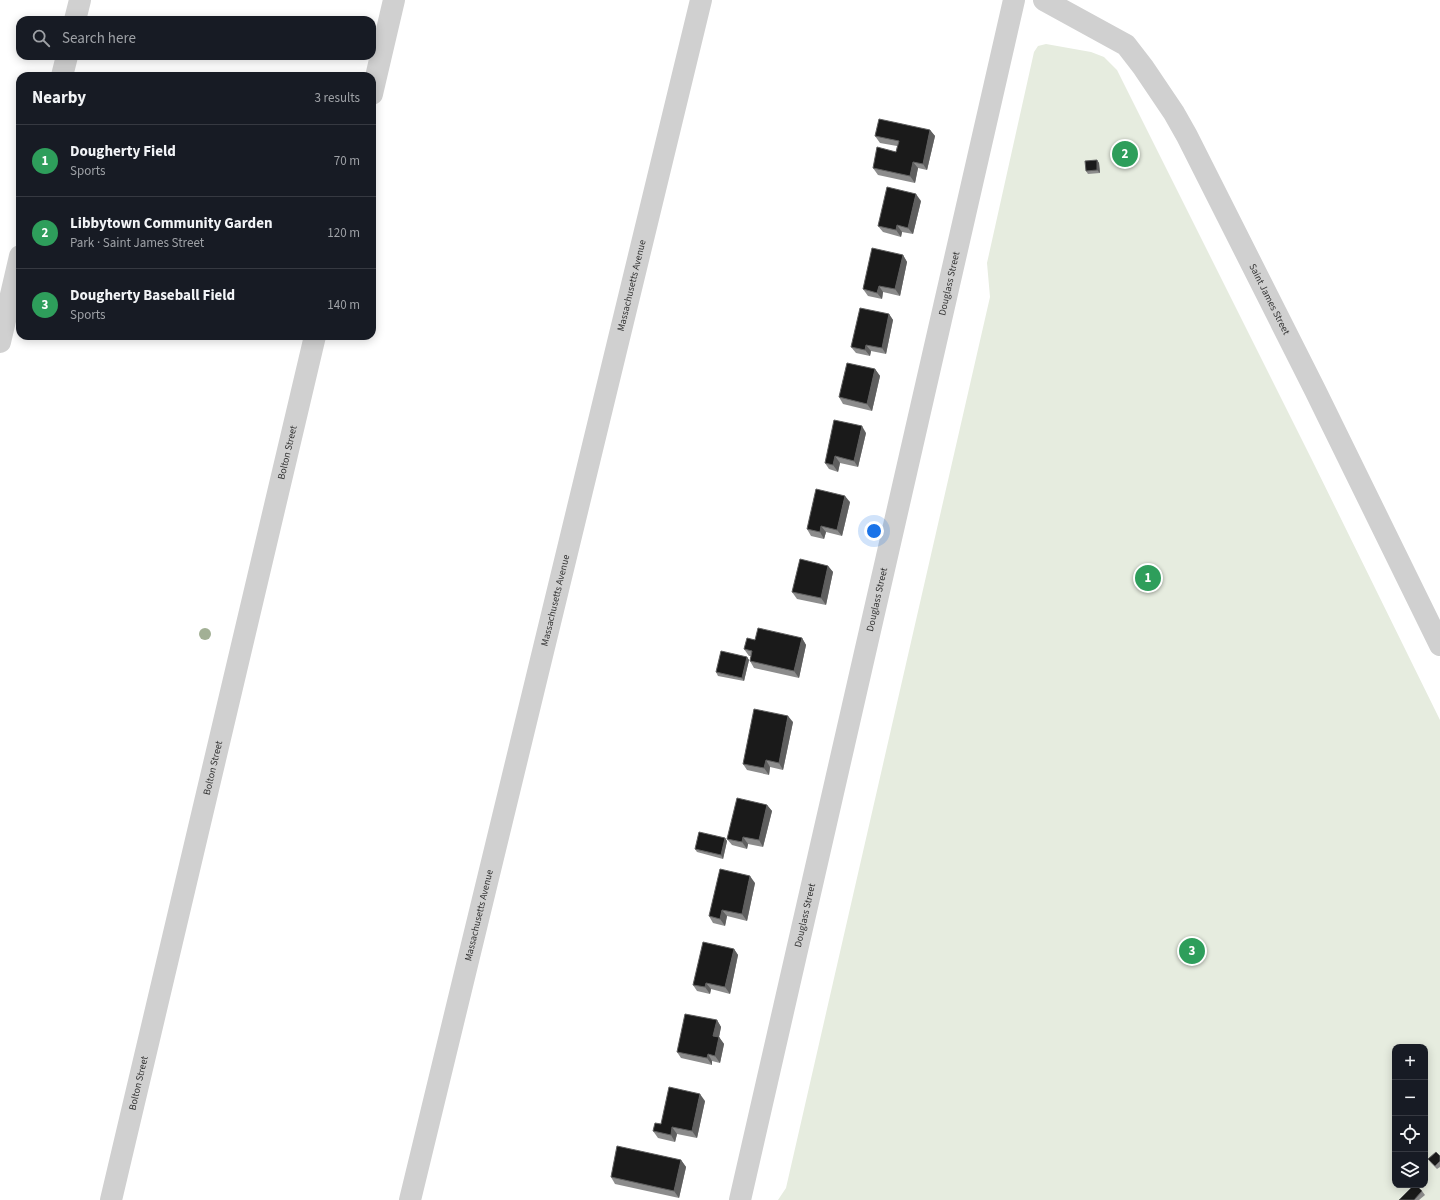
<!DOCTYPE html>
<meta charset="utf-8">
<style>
:root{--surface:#171b24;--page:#242831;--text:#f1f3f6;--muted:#9ea1a6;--line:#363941;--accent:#e63946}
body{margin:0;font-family:"Source Sans 3",sans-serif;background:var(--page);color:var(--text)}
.controls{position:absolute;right:12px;bottom:12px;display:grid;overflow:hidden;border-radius:8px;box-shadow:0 2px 10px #0003}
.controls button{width:36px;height:36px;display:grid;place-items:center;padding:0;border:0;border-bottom:1px solid var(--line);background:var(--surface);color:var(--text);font:20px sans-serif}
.you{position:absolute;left:874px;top:531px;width:14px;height:14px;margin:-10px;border:3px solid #fff;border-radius:50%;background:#1a73e8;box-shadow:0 0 0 6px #1a73e833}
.badge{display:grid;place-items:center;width:26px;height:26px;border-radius:50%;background:var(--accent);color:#fff;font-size:13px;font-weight:700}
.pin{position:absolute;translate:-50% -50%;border:2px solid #fff;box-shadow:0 1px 4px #0006}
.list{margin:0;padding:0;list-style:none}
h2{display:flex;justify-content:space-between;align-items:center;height:52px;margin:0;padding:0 16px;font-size:17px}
h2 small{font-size:13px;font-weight:400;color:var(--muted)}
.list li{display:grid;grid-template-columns:26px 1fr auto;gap:12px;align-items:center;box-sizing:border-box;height:72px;padding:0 16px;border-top:1px solid var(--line)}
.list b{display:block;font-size:15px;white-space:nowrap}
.list p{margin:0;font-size:13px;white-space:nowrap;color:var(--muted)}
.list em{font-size:13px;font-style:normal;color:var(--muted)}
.icon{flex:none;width:22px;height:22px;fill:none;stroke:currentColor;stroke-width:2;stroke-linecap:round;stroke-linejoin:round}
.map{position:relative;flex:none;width:1440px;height:1200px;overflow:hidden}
.search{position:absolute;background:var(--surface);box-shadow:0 2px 10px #0003;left:16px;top:16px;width:360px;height:44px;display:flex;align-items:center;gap:10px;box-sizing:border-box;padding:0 14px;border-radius:12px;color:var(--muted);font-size:15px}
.panel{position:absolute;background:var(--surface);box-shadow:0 2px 10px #0003;left:16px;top:72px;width:360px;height:268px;border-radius:12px}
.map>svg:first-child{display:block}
</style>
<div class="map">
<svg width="1440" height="1200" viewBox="0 0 1440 1200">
<rect width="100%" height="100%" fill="#fff"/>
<path fill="#e6ecdf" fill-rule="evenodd" d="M1046 44 1091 52 1104 57 1117 70 1312 460 1440 720V1200H778L786 1188 990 297 987 263 1032 61 1034 52 1038 46ZM1395 1047H1425V1185H1395Z"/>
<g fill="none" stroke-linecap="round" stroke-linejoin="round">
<g stroke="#d0d0d0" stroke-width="22">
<path id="s1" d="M1044 0 1126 45 1143 67 1174 113 1187 136 1315 390 1440 645"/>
<path d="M75 20 80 0"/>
<path d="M62 76 67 56"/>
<path d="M372 94 394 0"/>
<path d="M0 342 20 256"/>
<path id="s2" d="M111 1200 315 336"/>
<path id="s3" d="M410 1200 701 0"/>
<path id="s4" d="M740 1200 1014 0"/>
</g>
</g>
<circle fill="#a2b095" cx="205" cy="634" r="6"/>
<g fill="#8c8c8c">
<path d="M930 130 935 136 927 170 918 168 915 183 878 175 873 168 896 152 897 146 880 143 875 136Z"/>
<path d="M1097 160 1099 163 1100 173 1088 174 1086 171Z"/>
<path d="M921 201 913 234 902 232 901 237 883 232 878 226Z"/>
<path d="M903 255 907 262 900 296 883 292 882 299 868 296 863 289Z"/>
<path d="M889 314 893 320 886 354 871 351 870 356 856 353 851 347Z"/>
<path d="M875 369 880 376 872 411 843 404 839 397Z"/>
<path d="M866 433 858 467 840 463 838 472 829 469 825 463Z"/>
<path d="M850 502 842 536 826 532 824 539 811 536 807 529Z"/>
<path d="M828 566 833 572 826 605 797 599 792 592Z"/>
<path d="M802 638 806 645 799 678 754 668 750 661 751 656H749L744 649 755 640Z"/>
<path d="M747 657 749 660 744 681 718 676 716 672Z"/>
<path d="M793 722 783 770 770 767 769 775 747 770 743 764Z"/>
<path d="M767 805 772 811 763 847 748 844 747 849 732 845 727 839Z"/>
<path d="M725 838 727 841 723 859 697 852 695 849Z"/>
<path d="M755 883 747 921 727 916 725 926 713 923 709 916Z"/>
<path d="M734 949 738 955 730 994 711 989 710 994 697 991 693 985Z"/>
<path d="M717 1020 721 1027 719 1037 724 1044 720 1063 712 1061V1065L681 1058 677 1052Z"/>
<path d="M705 1101 697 1138 677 1134 675 1142 658 1138 653 1131 661 1124Z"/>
<path d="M1440 1156V1167L1437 1169 1431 1163 1428 1159Z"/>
<path d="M681 1160 686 1167 679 1198 615 1184 611 1177Z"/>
<path d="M1422 1191 1425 1195 1419 1200H1399Z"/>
</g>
<g fill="#5f5f5f">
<path d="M930 130 935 136 927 170 923 164Z"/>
<path d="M1097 160 1099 163 1100 173 1097 170Z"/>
<path d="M913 162 918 168 915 183 910 176Z"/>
<path d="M916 194 921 201 913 234 908 228Z"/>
<path d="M897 225 902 232 901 237 896 230Z"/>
<path d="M903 255 907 262 900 296 895 289Z"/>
<path d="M879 286 883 292 882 299 877 293Z"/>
<path d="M889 314 893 320 886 354 882 348Z"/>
<path d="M866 345 871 351 870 356 865 350Z"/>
<path d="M875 369 880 376 872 411 867 404Z"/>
<path d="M862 426 866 433 858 467 854 461Z"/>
<path d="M835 456 840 463 838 472 833 465Z"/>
<path d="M845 496 850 502 842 536 837 530Z"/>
<path d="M821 526 826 532 824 539 820 532Z"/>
<path d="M828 566 833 572 826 605 821 598Z"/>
<path d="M802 638 806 645 799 678 794 671Z"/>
<path d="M747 657 749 660 744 681 742 678Z"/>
<path d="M788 716 793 722 783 770 779 763Z"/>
<path d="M766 760 770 767 769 775 764 768Z"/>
<path d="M767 805 772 811 763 847 759 840Z"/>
<path d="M743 837 748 844 747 849 742 842Z"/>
<path d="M725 838 727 841 723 859 721 855Z"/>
<path d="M750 876 755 883 747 921 742 914Z"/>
<path d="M722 910 727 916 725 926 720 919Z"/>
<path d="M734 949 738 955 730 994 725 987Z"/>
<path d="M706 983 711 989 710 994 705 987Z"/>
<path d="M717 1020 721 1027 718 1042 713 1036Z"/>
<path d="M719 1037 724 1044 720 1063 715 1056Z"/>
<path d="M708 1054 712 1061V1065L707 1058Z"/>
<path d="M700 1094 705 1101 697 1138 692 1131Z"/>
<path d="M672 1127 677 1134 675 1142 671 1135Z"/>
<path d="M681 1160 686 1167 679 1198 674 1191Z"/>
</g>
<g fill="#1a1a1a" stroke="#5f5f5f">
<path d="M879 119 930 130 923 164 913 162 910 176 873 168 877 147 896 152 899 141 875 136Z"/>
<path d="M1097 160V170L1086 171 1085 161Z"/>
<path d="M887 187 916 194 908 228 897 225 896 230 878 226Z"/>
<path d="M872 248 903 255 895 289 879 286 877 293 863 289Z"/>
<path d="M860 308 889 314 882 348 866 345 865 350 851 347Z"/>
<path d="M847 363 875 369 867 404 839 397Z"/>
<path d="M834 420 862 426 854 461 835 456 833 465 825 463Z"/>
<path d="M816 489 845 496 837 530 821 526 820 532 807 529Z"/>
<path d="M800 559 828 566 821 598 792 592Z"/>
<path d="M758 628 802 638 794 671 750 661 752 651 744 649 747 638 755 640Z"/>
<path d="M721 651 747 657 742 678 716 672Z"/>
<path d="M754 709 788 716 779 763 766 760 764 768 743 764Z"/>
<path d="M737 798 767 805 759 840 743 837 742 842 727 839Z"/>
<path d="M699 832 725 838 721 855 695 849Z"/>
<path d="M720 869 750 876 742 914 722 910 720 919 709 916Z"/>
<path d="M703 942 734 949 725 987 706 983 705 987 693 985Z"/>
<path d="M685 1014 717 1020 713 1036 719 1037 715 1056 708 1054 707 1058 677 1052Z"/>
<path d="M669 1087 700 1094 692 1131 672 1127 671 1135 653 1131 655 1123 661 1124Z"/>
<path d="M617 1146 681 1160 674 1191 611 1177Z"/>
<path d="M1436 1152 1440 1156V1161L1435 1166 1428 1159Z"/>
<path d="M1414 1185H1416L1422 1191 1414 1200H1399Z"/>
</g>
<g text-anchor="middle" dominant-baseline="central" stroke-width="4" stroke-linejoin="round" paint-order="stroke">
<g font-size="10" fill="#333" stroke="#fff">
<text stroke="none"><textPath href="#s4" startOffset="940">Douglass Street</textPath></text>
<text stroke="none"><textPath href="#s3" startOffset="941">Massachusetts Avenue</textPath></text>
<text stroke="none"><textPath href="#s1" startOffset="386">Saint James Street</textPath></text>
<text stroke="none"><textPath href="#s2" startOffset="768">Bolton Street</textPath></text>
<text stroke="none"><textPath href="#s3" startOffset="617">Massachusetts Avenue</textPath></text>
<text stroke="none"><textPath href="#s4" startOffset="616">Douglass Street</textPath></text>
<text stroke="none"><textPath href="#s2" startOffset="444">Bolton Street</textPath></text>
<text stroke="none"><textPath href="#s3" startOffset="293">Massachusetts Avenue</textPath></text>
<text stroke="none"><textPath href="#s4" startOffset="292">Douglass Street</textPath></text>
<text stroke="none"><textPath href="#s2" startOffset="120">Bolton Street</textPath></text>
</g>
</g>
</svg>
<div class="controls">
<button>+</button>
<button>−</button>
<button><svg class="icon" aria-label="locate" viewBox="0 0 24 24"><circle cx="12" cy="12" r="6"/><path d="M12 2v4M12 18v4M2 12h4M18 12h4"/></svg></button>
<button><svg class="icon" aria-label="layers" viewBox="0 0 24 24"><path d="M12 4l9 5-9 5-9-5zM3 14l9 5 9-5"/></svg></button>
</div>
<div class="you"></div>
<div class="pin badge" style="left:1148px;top:578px;background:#2e9e5b">1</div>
<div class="pin badge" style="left:1125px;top:154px;background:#2e9e5b">2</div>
<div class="pin badge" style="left:1192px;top:951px;background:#2e9e5b">3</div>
<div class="search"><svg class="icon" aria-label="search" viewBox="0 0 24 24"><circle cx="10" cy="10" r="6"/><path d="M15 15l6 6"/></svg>Search here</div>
<section class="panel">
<h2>Nearby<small>3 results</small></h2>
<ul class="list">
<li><span class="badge" style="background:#2e9e5b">1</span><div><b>Dougherty Field</b><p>Sports</p></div><em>70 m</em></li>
<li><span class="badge" style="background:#2e9e5b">2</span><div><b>Libbytown Community Garden</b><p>Park · Saint James Street</p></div><em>120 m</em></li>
<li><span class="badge" style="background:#2e9e5b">3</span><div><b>Dougherty Baseball Field</b><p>Sports</p></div><em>140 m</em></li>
</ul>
</section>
</div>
